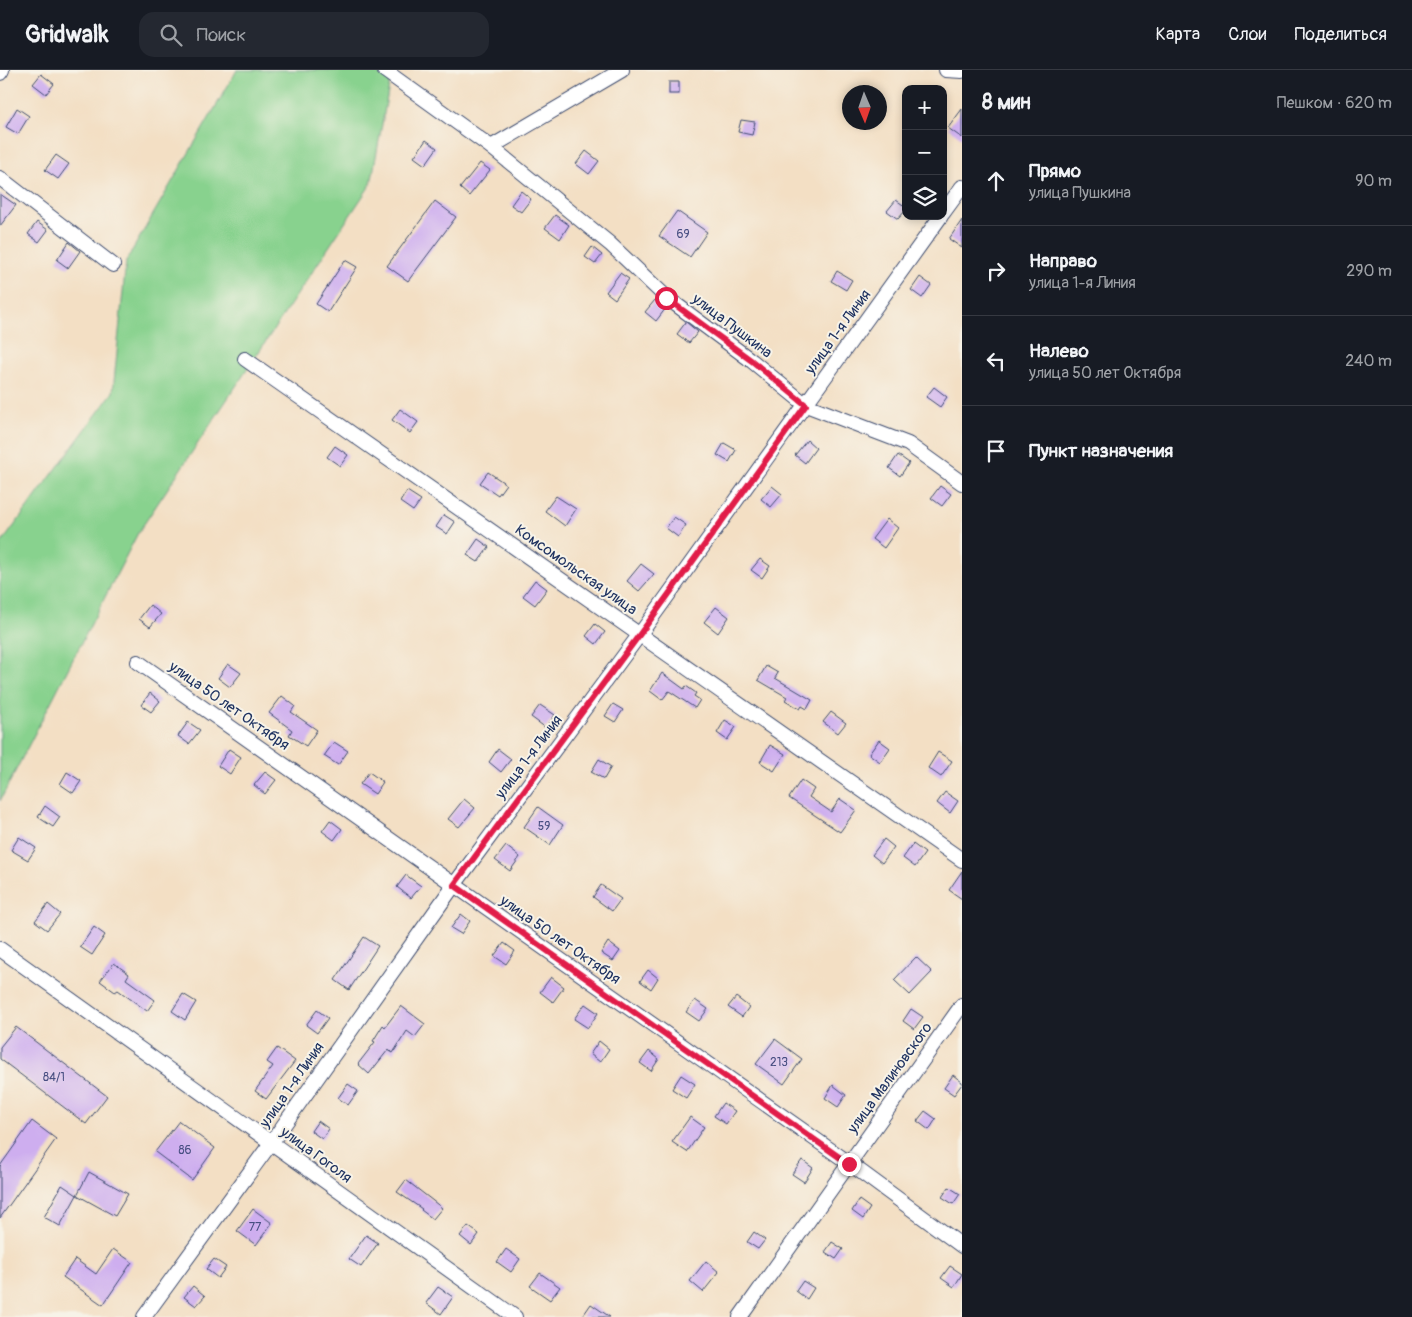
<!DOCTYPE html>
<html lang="ru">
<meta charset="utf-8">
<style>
:root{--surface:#171b24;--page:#242831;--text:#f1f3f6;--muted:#9ea1a6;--line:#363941}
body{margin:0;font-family:Pangolin,sans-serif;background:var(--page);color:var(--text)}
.controls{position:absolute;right:15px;top:15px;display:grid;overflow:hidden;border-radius:10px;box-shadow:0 2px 8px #0003}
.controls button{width:45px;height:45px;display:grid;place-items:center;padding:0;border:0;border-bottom:1px solid var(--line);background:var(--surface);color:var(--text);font:25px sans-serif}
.compass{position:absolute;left:842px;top:15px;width:45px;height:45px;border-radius:50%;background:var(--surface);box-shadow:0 2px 8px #0003;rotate:178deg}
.stop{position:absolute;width:15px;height:15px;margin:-11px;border:4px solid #e11d48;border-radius:50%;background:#fff}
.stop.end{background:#e11d48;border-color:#fff;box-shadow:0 1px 5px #0008}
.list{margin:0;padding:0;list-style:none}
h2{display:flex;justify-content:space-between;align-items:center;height:65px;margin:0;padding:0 20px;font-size:21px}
h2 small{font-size:16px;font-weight:400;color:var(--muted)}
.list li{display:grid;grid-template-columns:32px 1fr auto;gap:15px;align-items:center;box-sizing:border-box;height:90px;padding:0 20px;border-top:1px solid var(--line)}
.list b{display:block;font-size:19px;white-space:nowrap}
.list p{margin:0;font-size:16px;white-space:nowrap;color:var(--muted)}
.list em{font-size:16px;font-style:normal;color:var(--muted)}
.icon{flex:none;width:28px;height:28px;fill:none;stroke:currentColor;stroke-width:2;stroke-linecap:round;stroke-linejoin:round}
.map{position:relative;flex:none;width:962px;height:1247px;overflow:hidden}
header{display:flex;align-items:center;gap:30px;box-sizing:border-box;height:70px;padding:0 25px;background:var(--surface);border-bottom:1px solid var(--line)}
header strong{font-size:24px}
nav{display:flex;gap:28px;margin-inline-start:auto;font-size:18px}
.search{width:350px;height:45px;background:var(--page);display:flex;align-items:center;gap:12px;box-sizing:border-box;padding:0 18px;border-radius:15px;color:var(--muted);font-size:19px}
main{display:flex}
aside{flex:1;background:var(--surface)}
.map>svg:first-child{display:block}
</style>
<header>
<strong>Gridwalk</strong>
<div class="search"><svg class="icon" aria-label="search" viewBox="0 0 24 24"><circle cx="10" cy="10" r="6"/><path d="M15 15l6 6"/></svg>Поиск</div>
<nav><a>Карта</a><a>Слои</a><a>Поделиться</a></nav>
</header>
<main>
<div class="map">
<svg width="962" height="1247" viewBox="0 0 962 1247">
<rect width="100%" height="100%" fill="#f7f3e8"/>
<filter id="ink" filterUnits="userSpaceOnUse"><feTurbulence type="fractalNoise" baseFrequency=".02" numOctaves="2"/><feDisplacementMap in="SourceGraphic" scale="10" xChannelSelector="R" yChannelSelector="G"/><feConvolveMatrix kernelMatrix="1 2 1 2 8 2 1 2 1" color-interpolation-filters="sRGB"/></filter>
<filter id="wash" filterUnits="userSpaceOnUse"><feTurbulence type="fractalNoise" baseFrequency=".0096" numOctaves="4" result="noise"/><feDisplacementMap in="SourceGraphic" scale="20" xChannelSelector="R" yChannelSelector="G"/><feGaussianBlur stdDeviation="1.12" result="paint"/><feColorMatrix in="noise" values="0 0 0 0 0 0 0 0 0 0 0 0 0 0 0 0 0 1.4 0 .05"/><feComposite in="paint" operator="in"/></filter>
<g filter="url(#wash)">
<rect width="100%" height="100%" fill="#f3dfc4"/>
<path fill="#88d28e" stroke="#528076" d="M237 0H392L371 114 138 463 0 731V475L113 322 126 191Z"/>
<g id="blocks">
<g fill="#ceaeef">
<path d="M41 4 54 14 46 24 33 14Z"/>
<rect x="669" y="12" width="10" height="12"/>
<path d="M17 38 29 46 18 64 6 57Z"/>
<path d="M962 39V68L948 58Z"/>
<path d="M741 50 755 52 752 65 738 62Z"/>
<path d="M426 70 437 78 425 95 414 87Z"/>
<path d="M586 81 599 91 589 104 576 94Z"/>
<path d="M56 85 69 94 58 109 45 100Z"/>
<path d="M480 93 490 100 469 126 460 118Z"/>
<path d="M521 121 531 129 521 142 511 135Z"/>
<path d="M0 124 16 135 0 156Z"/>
<path d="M896 130 906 137V140L898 149 887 141Z"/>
<path d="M435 131 456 147 408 211 387 196Z"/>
<path d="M677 141 707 162 690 187 659 166Z"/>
<path d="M555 145 569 155 560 169 545 158Z"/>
<path d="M962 150V178L949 169Z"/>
<path d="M37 152 48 160 39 172 28 164Z"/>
<path d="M69 172 80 181 68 198 57 190Z"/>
<path d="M592 177 602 185 595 194 585 187Z"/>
<path d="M345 190 357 197 328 242 316 234Z"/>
<path d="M837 201 852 210 846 220 831 211Z"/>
<path d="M620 203 629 209 615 229 606 222Z"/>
<path d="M920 207 931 215 922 228 911 220Z"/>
<path d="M655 230 666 238 656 251 645 242Z"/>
<path d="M686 252 698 262 689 273 677 264Z"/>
<path d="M934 317 947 327 940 337 926 327Z"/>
<path d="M400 339 418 352 410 363 392 350Z"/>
<path d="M807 370 816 378 805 393 795 385Z"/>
<path d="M724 373 736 380 729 392 717 385Z"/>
<path d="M335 376 348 385 340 396 327 387Z"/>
<path d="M898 385 909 393 900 406 889 398Z"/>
<path d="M488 402 506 414 498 425 480 413Z"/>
<path d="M772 416 782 424 771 437 761 429Z"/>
<path d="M940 416 951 424 942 436 931 428Z"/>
<path d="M407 421 421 430 413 441 400 432Z"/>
<path d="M556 426 576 439 565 456 545 441Z"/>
<path d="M444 445 455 452 447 464 436 457Z"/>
<path d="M674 447 686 455 678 467 666 458Z"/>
<path d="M887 449 898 458 884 478 872 469Z"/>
<path d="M478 469 489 477 478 492 467 485Z"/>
<path d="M760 489 770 496 762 508 751 500Z"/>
<path d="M641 494 654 504 639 521 627 511Z"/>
<path d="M535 510 547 519 535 535 523 526Z"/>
<path d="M150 535 161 544 150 557 139 549Z"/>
<path d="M716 537 729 547 718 563 704 552Z"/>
<path d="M595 554 605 562 596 574 586 566Z"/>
<path d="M228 594 241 603 230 617 218 608Z"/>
<path d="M766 596 778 603 775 608 812 630 807 639 802 636 800 639 785 630 787 627 758 610Z"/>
<path d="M662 603 684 619 686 616 696 623 694 626 700 630 695 638 669 621 662 630 650 621Z"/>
<path d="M150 623 160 631 151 642 141 635Z"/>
<path d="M282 626 295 636 291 642 317 660 306 676 289 665 292 660 269 643Z"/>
<path d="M613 634 623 640 615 652 605 646Z"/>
<path d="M540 635 555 645 546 658 531 647Z"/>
<path d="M831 642 846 653 838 663 823 652Z"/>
<path d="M725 650 736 657 727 670 717 663Z"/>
<path d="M188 652 200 660 189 674 178 666Z"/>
<path d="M879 670 890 678 880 692 869 684Z"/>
<path d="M334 672 348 681 338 695 324 686Z"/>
<path d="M770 675 785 684 774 701 760 692Z"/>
<path d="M229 679 241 687 230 704 218 696Z"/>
<path d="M498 679 511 689 501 702 489 692Z"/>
<path d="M938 682 952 691 941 707 928 698Z"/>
<path d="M599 689 611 697 604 709 591 702Z"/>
<path d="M67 702 81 711 73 723 60 714Z"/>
<path d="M265 702 276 710 265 724 254 715Z"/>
<path d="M369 702 383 712 375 724 360 714Z"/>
<path d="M801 710 814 719 809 727 831 742 840 729 856 740 840 762 789 728Z"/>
<path d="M945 722 958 731 950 743 937 733Z"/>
<path d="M464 729 475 738 459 757 448 749Z"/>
<path d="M45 736 60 747 53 757 38 747Z"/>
<path d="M538 737 563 755 550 775 524 757Z"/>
<path d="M330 750 342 759 334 770 322 761Z"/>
<path d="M19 767 36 778 28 790 11 780Z"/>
<path d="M884 769 894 777 882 793 872 785Z"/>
<path d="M913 774 925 783 915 797 903 788Z"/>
<path d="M506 776 520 787 510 801 495 790Z"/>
<path d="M962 801V829L949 820Z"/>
<path d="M406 805 421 816 411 828 397 817Z"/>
<path d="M601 815 621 829 612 841 593 827Z"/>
<path d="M48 834 60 844 47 860 35 851Z"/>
<path d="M461 844 470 851 461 864 451 858Z"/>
<path d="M94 857 105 865 92 885 80 877Z"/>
<path d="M364 867 378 876 349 920 335 910Z"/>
<path d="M608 872 620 881 613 891 601 883Z"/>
<path d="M504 873 515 881 506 894 494 886Z"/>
<path d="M916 887 932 902 910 925 894 910Z"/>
<path d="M114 893 129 904 126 909 155 930 147 941 118 920 115 922 100 911Z"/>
<path d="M648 900 658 908 651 919 640 911Z"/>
<path d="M551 907 564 917 553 932 540 922Z"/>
<path d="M183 924 196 932 185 950 172 941Z"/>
<path d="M736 927 749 937 742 947 728 937Z"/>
<path d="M695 930 708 939 699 951 686 942Z"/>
<path d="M585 934 598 943 588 958 574 949Z"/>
<path d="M401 936 425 954 415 967 407 961 393 983 388 980 369 1004 358 994 375 972 373 971 383 955 385 957Z"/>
<path d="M911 939 923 947 914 959 903 951Z"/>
<path d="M317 940 328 948 317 963 306 955Z"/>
<path d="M16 957 107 1026 86 1054 0 989V977Z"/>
<path d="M775 969 802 989 784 1014 756 994Z"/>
<path d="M599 971 609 979 600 992 590 984Z"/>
<path d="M277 978 295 991 266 1029 255 1021 273 996 267 992Z"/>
<path d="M649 981 659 989 651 1001 640 993Z"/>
<path d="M681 1005 695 1014 686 1028 672 1019Z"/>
<path d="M953 1005 962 1012V1014L954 1025 944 1018Z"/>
<path d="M348 1014 358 1021 348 1035 338 1028Z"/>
<path d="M833 1015 846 1025 838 1037 825 1028Z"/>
<path d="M723 1033 735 1041 726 1054 714 1046Z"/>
<path d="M925 1041 936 1049 929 1060 917 1051Z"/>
<path d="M690 1047 704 1057 687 1082 672 1072Z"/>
<path d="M32 1051 56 1069 0 1148V1096Z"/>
<path d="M179 1051 215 1078 192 1110 155 1082Z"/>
<path d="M318 1051 329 1059 322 1069 311 1061Z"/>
<path d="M802 1090 813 1098 804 1112 792 1104Z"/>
<path d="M89 1102 128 1124 115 1146 77 1125Z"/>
<path d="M406 1110 442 1138 433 1149 421 1140 422 1139 397 1122Z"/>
<path d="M62 1115 77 1125 60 1156 44 1147Z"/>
<path d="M949 1117 960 1124 953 1134 942 1127Z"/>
<path d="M859 1130 870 1138 863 1149 852 1141Z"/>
<path d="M253 1139 272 1153 256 1175 237 1161Z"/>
<path d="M468 1156 479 1164 471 1175 460 1166Z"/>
<path d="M754 1162 765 1170 758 1179 747 1172Z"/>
<path d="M366 1165 378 1173 361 1197 349 1189Z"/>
<path d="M832 1172 843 1179 836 1189 825 1182Z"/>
<path d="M113 1179 132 1192 103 1235 63 1207 75 1189 96 1204Z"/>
<path d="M506 1179 520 1189 511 1202 497 1192Z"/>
<path d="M214 1189 226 1197 218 1208 206 1199Z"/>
<path d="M706 1191 719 1202 703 1222 690 1211Z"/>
<path d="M950 1196 962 1204 954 1217 941 1208Z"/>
<path d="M540 1203 560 1217 550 1230 530 1216Z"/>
<path d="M803 1211 814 1218 807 1229 796 1221Z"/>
<path d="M193 1216 205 1226 196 1236 184 1227Z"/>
<path d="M438 1217 453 1227 441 1244 426 1233Z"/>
<path d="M591 1234 610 1247H582Z"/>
</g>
</g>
</g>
<g filter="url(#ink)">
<use href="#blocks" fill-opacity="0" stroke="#3b496d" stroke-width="1"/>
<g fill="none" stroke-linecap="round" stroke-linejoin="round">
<defs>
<g id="minor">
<path d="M384 0 491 77 610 174 666 227 752 291 806 335 908 374 962 413"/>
<path d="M946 0 962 1"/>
<path d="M0 3 2 0"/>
<path d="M491 77 622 0"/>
<path d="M0 108 113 195"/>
<path d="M943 143 962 117"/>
<path d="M245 289 962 790"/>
<path d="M138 592 849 1093 962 1176"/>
<path d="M0 879 515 1247"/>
<path d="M144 1247 271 1073 454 815 640 564 941 146"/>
<path d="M740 1247 962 935"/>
</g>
</defs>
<use href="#minor" stroke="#3b496d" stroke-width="16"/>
<use href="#minor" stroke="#fff" stroke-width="14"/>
</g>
</g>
<g fill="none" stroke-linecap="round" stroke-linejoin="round" filter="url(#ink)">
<path stroke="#e11d48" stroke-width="6" d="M666 228 752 291 806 335 640 564 454 815 849 1094"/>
</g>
<g text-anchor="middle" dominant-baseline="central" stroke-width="4" stroke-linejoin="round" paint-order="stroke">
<g font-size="12" fill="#484f82">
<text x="683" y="164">69</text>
<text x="544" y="756">59</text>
<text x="779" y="992">213</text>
<text x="54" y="1007">84/1</text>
<text x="185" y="1080">86</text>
<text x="255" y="1157">77</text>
</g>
<g font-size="15" fill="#1b2f5e" stroke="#f7f3e8">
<text transform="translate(732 256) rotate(37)">улица Пушкина</text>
<text transform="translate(838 262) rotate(-54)">улица 1-я Линия</text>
<text transform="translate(576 500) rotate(35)">Комсомольская улица</text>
<text transform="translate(229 636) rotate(35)">улица 50 лет Октября</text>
<text transform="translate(529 687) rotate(-53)">улица 1-я Линия</text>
<text transform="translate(560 870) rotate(35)">улица 50 лет Октября</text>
<text transform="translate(890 1008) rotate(-54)">улица Малиновского</text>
<text transform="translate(292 1015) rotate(-55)">улица 1-я Линия</text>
<text transform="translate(316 1085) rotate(36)">улица Гоголя</text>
</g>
</g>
</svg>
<div class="controls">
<button>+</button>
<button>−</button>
<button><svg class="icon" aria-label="layers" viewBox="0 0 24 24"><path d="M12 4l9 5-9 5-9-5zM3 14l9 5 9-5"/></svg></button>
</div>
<svg class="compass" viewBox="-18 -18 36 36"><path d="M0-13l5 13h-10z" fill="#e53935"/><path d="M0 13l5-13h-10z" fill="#9ea1a6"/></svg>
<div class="stop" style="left:666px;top:228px"></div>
<div class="stop end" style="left:849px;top:1094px"></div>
</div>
<aside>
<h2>8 мин<small>Пешком · 620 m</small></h2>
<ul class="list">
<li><svg class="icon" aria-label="ahead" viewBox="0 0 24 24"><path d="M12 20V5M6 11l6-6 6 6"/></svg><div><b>Прямо</b><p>улица Пушкина</p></div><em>90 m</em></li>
<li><svg class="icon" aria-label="right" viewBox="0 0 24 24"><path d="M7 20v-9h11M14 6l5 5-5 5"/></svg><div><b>Направо</b><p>улица 1-я Линия</p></div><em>290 m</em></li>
<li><svg class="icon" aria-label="left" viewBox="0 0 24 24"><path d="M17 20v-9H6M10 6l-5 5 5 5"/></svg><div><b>Налево</b><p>улица 50 лет Октября</p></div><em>240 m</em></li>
<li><svg class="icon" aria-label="arrive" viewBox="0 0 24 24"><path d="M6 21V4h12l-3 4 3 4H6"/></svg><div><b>Пункт назначения</b></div></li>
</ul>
</aside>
</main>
